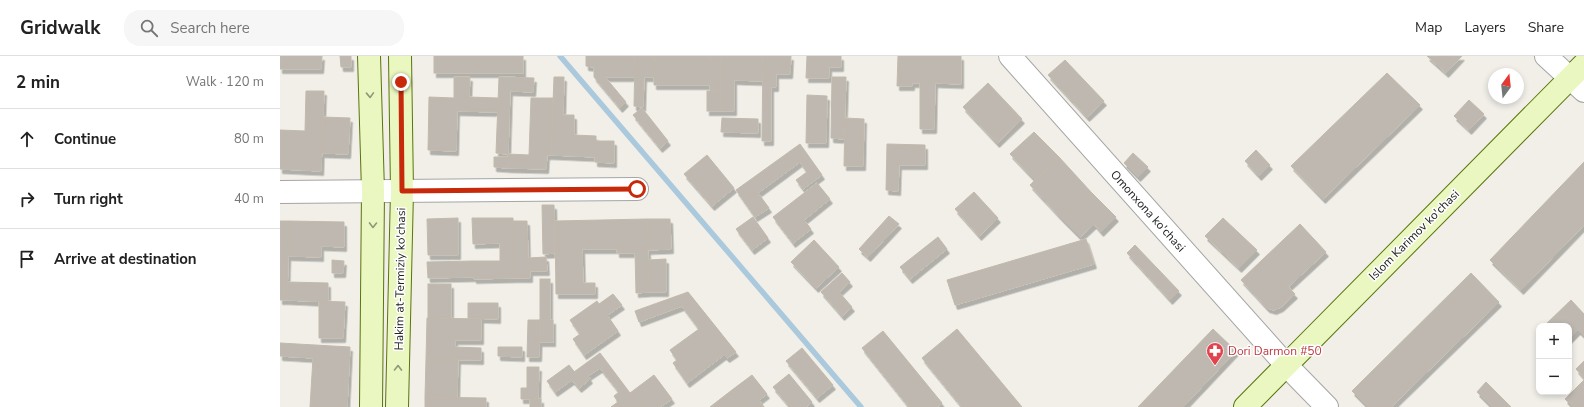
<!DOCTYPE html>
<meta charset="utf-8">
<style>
:root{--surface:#fff;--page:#f6f6f6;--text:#222;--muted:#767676;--line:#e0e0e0}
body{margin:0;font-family:"Nunito Sans",sans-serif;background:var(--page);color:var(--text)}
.controls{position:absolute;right:12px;bottom:12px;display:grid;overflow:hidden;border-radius:8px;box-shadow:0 2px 6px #0003}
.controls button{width:36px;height:36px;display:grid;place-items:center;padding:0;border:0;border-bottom:1px solid var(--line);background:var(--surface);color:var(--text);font:20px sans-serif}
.compass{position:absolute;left:1208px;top:12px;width:36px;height:36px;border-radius:50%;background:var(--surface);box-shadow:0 2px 6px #0003;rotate:15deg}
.stop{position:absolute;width:12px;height:12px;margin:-9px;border:3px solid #c7290b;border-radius:50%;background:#fff}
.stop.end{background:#c7290b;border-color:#fff;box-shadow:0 1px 4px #0008}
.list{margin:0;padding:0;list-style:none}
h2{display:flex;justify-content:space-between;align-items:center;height:52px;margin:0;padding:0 16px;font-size:17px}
h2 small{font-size:13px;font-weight:400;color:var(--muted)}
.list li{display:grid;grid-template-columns:26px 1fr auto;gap:12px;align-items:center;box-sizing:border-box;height:60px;padding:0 16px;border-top:1px solid var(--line)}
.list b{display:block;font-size:15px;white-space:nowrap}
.list em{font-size:13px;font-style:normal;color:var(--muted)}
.icon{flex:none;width:22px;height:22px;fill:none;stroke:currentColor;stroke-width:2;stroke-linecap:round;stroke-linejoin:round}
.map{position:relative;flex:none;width:1304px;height:351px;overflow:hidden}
header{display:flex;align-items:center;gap:24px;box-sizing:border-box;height:56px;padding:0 20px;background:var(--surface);border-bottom:1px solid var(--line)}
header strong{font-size:19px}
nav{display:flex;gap:22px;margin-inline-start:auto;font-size:14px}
.search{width:280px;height:36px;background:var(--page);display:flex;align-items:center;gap:10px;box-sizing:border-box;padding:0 14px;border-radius:16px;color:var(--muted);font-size:15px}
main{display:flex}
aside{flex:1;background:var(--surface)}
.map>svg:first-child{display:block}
</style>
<header>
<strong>Gridwalk</strong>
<div class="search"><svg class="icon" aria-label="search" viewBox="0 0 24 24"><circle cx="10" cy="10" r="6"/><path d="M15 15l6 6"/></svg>Search here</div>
<nav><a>Map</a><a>Layers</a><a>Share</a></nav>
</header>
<main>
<aside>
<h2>2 min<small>Walk · 120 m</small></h2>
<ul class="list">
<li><svg class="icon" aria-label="ahead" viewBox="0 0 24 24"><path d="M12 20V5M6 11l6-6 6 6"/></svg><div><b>Continue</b></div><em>80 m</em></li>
<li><svg class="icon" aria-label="right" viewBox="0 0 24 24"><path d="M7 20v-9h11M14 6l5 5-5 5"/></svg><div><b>Turn right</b></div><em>40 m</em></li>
<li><svg class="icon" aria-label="arrive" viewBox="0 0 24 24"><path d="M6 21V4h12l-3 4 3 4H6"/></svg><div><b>Arrive at destination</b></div></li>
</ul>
</aside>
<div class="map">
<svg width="1304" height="351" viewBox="0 0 1304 351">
<defs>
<filter id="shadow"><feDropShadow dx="2.5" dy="4.5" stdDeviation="0" flood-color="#0004"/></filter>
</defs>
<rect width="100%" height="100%" fill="#f1efe8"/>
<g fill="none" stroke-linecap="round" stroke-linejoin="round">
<path stroke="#abc9dc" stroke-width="5.5" d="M280 0 581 351"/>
</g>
<g fill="#beb8b1" stroke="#c2b9ab" filter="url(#shadow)">
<path d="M0 0H42L41 13H0Z"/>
<path d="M60 0H71V11H61Z"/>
<rect x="154" y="0" width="89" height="17"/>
<path d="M306 0H355L354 21H325L346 46 340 52 314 21V11L306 10Z"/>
<path d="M355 0H374V21H364L363 51 354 50Z"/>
<path d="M374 0H431L430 29H374Z"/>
<path d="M431 0H440V35H430Z"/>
<path d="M440 0H483L482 25 454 24V55H440Z"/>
<path d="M483 0H511L510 18H496V31H491V85H482Z"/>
<path d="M527 0H561V11H549V22H526Z"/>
<path d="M618 0H681V28L655 27 654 73H640V27H632V30H617Z"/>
<path d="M1147 0H1182L1166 17Z"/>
<path d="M785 4 824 45 807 61 768 19Z"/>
<path d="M1107 17 1140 49 1043 143 1011 110Z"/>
<path d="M174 21H190L189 41 218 42V56L177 55 176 95 148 94 149 41 174 42Z"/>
<path d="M219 21 254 22 253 36 230 35 228 98 216 97Z"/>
<path d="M274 21H284L283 59H294V79L316 80V85H334V107L315 106V101L271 99Z"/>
<path d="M552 21H566L564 83 551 82Z"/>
<path d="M708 27 742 63 717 87 683 51Z"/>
<path d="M26 35H44L41 115 0 113V74L25 75Z"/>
<rect x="427" y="35" width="13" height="20"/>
<path d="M527 39 547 40 546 87H526Z"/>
<path d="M251 42H273L271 99H267L266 113 228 112V98L249 99Z"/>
<path d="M1189 44 1204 58 1189 74 1174 60Z"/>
<path d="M362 52 388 85 380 92 353 59Z"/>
<path d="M43 61 70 62 68 98 41 97Z"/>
<path d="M442 62 478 63V77L441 76Z"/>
<path d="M565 62 584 63 583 110H564Z"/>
<path d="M754 76 779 101 755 124 730 98Z"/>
<path d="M520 88 542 119 523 133 516 124 527 116 520 106 478 137 489 152 475 161 456 134Z"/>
<path d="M607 88 645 89V109H619L618 135 606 134Z"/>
<path d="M976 94 990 109 979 120 965 105Z"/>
<path d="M853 97 868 111 858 121 844 107Z"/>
<path d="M427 99 454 132 432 150 404 118Z"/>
<path d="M214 101H228V112L214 111Z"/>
<path d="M779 101 811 136 782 163 750 129Z"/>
<path d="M1304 106V169L1241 234 1210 204Z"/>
<path d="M537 127 550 143 524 164 531 173 513 187 493 161Z"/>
<path d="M694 136 718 162 699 180 675 153Z"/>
<path d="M811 136 836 161 821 176 814 168 800 181 782 163Z"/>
<path d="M262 149H274L275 197 263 198Z"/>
<path d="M609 160 619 168 588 201 579 193Z"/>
<path d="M473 161 488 182 472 194 456 173Z"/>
<path d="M178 162V199H148L147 163Z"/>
<path d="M192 162H233L234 222 194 223 193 205H220V187L193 188Z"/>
<path d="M943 162 977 194 959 212 925 180Z"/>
<path d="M367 163H390L391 193 368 194Z"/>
<path d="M367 163 369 236 356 237 355 197H337V193H302L303 227H315V238H276L275 165Z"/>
<path d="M0 165H9L7 244H0Z"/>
<path d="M9 165 64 166V191L41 190V201L8 200Z"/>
<path d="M233 165H247L248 202 266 201 267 215H250V222H234Z"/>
<path d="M1020 168 1046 196 1008 231 982 204Z"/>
<path d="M658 181 667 193 630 223 620 211Z"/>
<path d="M806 183 814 208 675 249 667 224Z"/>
<path d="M534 184 559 211 536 232 511 206Z"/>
<path d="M855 189 899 235 890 244 847 197Z"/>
<path d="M386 203V236H369L368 204Z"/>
<path d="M52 204 64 205 63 217H52Z"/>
<path d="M982 204 1015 238 1001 251 994 254 987 252 961 224Z"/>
<path d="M193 205 194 221 148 222 147 206Z"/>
<path d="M562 217 570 226 559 236 572 251 562 260 541 236Z"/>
<path d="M1191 217 1219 246 1111 351H1088L1072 335Z"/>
<rect x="260" y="223" width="10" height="41"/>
<path d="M8 226 48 227V246L7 244Z"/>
<rect x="148" y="228" width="23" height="34"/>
<path d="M408 236 456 296 447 302 444 299 407 327 393 307 397 304 390 294 419 273 402 250 359 266 355 255Z"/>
<path d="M333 238 342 249 300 278 290 264 317 245 319 248Z"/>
<path d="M1291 244 1304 258V280L1298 274 1289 283V270H1264Z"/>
<path d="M39 245 65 246 63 282H39Z"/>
<path d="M188 247H218V263L188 262Z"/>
<path d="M327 259 338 275 304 299 293 283Z"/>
<path d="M147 262 201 263V284H175V291L201 292V304L146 303Z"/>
<path d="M248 264H260L259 301H247Z"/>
<rect x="260" y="264" width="13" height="22"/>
<path d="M677 273 742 351H682L642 302Z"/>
<path d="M933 273 956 295 903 351H858Z"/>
<path d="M603 275 662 347 657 351H629L582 292Z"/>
<path d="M0 287 70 291 67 351H30L33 302 0 300Z"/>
<path d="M218 291H242V301L218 300Z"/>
<path d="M522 292 553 329 537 342 506 305Z"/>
<path d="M320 297 350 337 361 351H331L338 346 334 340 339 336 320 312 308 320 310 323 304 328 294 316Z"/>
<path d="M146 303H178L177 341H145Z"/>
<path d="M1304 305V322L1296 313Z"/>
<path d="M289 309 304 328 299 332 292 324 275 336 267 325Z"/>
<path d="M247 311H259L258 343H241V332H247Z"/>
<path d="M509 318 532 346 526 351H510L493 331Z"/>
<path d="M374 319 392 343 380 351H361L350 337Z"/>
<path d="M472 319 487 338 479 344 484 351H465L452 334Z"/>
<path d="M1304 324V351H1293L1285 343Z"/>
<path d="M1206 326 1231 351H1212L1197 336Z"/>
<path d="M452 334 465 351H430Z"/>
<path d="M145 341 206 342V351H145Z"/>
<rect x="250" y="343" width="11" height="8"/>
</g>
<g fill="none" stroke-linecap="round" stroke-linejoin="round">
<defs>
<g id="minor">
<path d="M730 0 1006 309 1047 351"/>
<path d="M1266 0 1304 35"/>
<path d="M0 136 357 133"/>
</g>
<g id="secondary">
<path d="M89 0 93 135 91 351"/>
<path d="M117 351 122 135 120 0"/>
<path d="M965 351 1304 8"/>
</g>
</defs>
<use href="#minor" stroke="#a5a5a5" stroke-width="24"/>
<use href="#secondary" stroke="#58750b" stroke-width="24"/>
<use href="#minor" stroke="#fff" stroke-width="22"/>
<use href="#secondary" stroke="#ebf7c0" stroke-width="22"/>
</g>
<defs><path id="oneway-chevron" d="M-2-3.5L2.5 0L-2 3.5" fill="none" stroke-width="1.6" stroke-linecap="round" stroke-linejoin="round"/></defs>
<g stroke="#909778">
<use href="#oneway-chevron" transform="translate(90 39) rotate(88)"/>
<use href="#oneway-chevron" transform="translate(93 169) rotate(91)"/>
<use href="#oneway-chevron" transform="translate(118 312) rotate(-89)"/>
</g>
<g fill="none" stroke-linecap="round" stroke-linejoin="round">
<path stroke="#c7290b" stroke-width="5" d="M121 26 122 135 357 133"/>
</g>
<defs>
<symbol id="pharmacy-pin" viewBox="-11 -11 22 30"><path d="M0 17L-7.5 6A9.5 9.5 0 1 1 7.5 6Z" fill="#e0444e" stroke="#fff"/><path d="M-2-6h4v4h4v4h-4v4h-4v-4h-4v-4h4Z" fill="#fff"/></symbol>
</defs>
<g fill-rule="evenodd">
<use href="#pharmacy-pin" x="925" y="285" width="20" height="27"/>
</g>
<g text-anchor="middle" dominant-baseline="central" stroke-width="3" stroke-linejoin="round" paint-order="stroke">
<g font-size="12" fill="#212121" stroke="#fff">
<text transform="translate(868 155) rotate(48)">Omonxona ko'chasi</text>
<text transform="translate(1134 179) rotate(-45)">Islom Karimov ko'chasi</text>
<text transform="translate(120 223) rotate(-89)">Hakim at-Termiziy ko'chasi</text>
</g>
<g font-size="12" fill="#be3a42" stroke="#fff" text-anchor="start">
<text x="948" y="295">Dori Darmon #50</text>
</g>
</g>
</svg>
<div class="controls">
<button>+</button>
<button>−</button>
</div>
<svg class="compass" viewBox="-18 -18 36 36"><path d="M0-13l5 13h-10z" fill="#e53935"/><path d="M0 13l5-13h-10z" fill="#767676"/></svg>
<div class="stop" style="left:357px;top:133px"></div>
<div class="stop end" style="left:121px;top:26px"></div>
</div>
</main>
